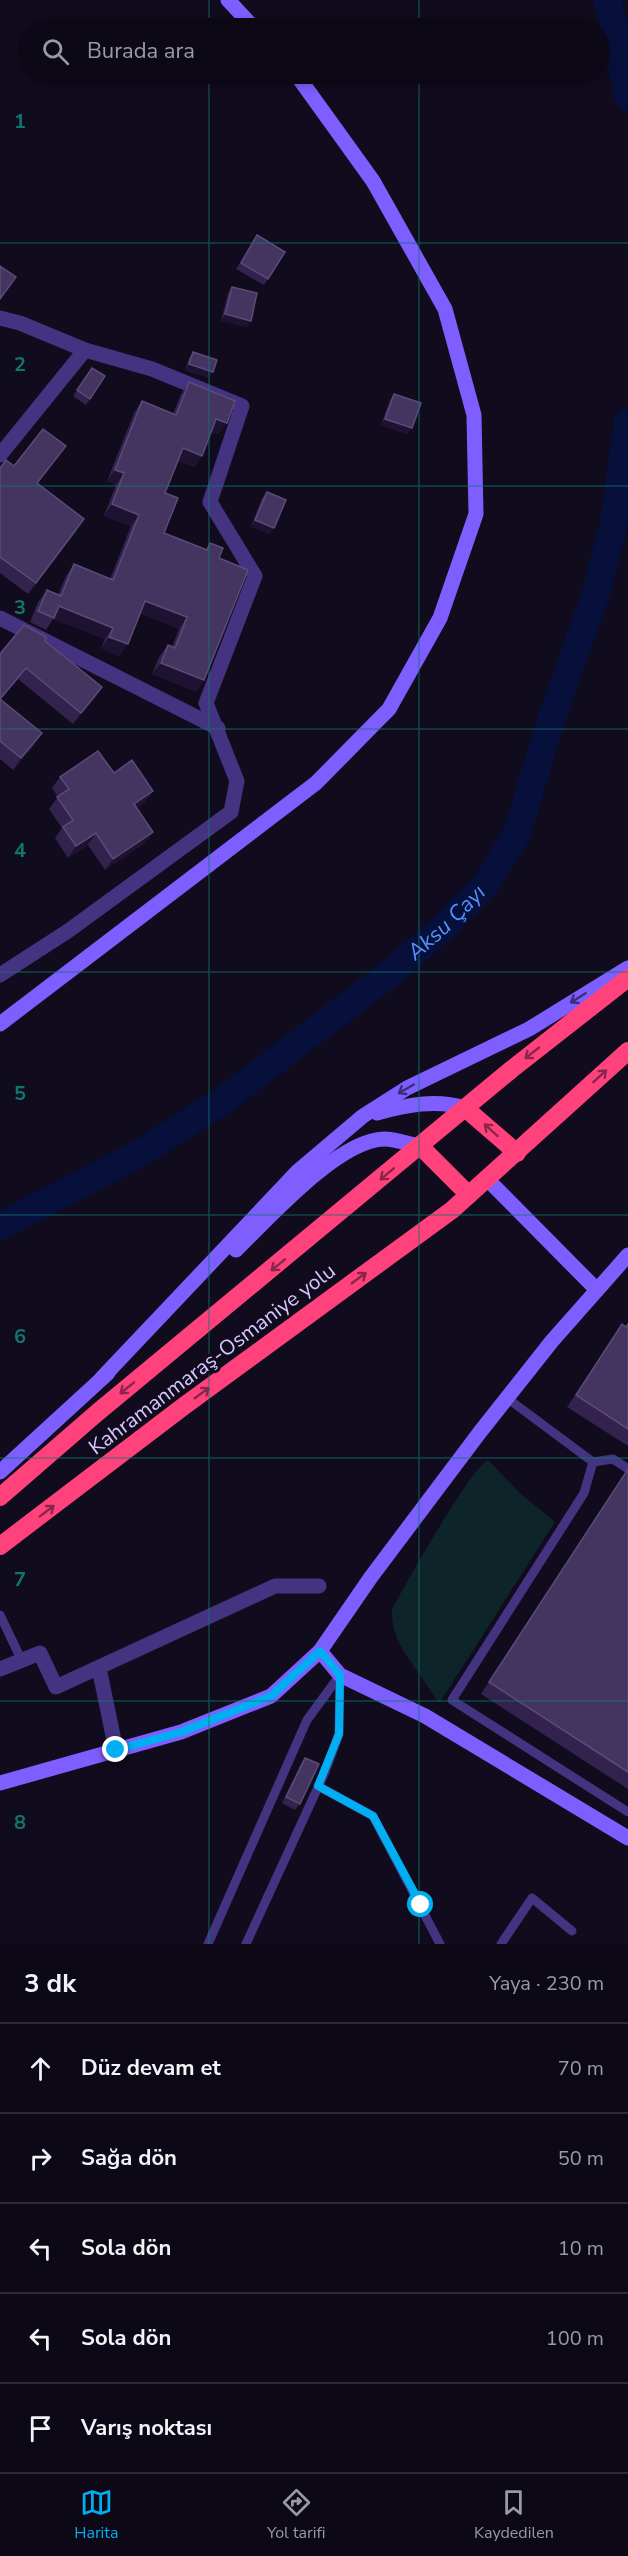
<!DOCTYPE html>
<html lang="tr">
<meta charset="utf-8">
<style>
:root{--surface:#0d0816;--page:#16111f;--text:#f1f3f6;--muted:#9a9aa1;--line:#2d2935;--accent:#00aff2}
body{margin:0;font-family:"Nunito Sans",sans-serif;background:var(--page);color:var(--text)}
.stop{position:absolute;width:18px;height:18px;margin:-14px;border:4px solid #00aff2;border-radius:50%;background:#fff}
.stop.end{background:#00aff2;border-color:#fff;box-shadow:0 2px 6px #0008}
.list{margin:0;padding:0;list-style:none}
h2{display:flex;justify-content:space-between;align-items:center;height:78px;margin:0;padding:0 24px;font-size:26px}
h2 small{font-size:20px;font-weight:400;color:var(--muted)}
.list li{display:grid;grid-template-columns:39px 1fr auto;gap:18px;align-items:center;box-sizing:border-box;height:90px;padding:0 24px;border-top:2px solid var(--line)}
.list b{display:block;font-size:22px;white-space:nowrap}
.list em{font-size:20px;font-style:normal;color:var(--muted)}
.icon{flex:none;width:33px;height:33px;fill:none;stroke:currentColor;stroke-width:2;stroke-linecap:round;stroke-linejoin:round}
.map{position:relative;flex:none;width:628px;height:1944px;overflow:hidden}
.search{position:absolute;background:var(--surface);box-shadow:0 3px 9px #0003;left:18px;right:18px;top:18px;height:66px;display:flex;align-items:center;gap:15px;box-sizing:border-box;padding:0 21px;border-radius:33px;color:var(--muted);font-size:22px}
.sheet{height:528px;background:var(--surface)}
nav{display:flex;justify-content:space-around;align-items:center;box-sizing:border-box;height:84px;border-top:2px solid var(--line);background:var(--surface);font-size:16px;color:var(--muted)}
nav a{display:grid;justify-items:center;gap:3px}
nav .on{color:var(--accent)}
.map>svg:first-child{display:block}
</style>
<div class="map">
<svg width="628" height="1944" viewBox="0 0 628 1944">
<rect width="100%" height="100%" fill="#110b1e"/>
<path fill="#0d2428" d="M488 1460 521 1494 555 1522 440 1702 437 1701C421 1671 390 1646 392 1609 405 1585 470 1469 488 1460Z"/>
<g fill="none" stroke-linecap="round" stroke-linejoin="round">
<g stroke="#06103b" stroke-width="28">
<path d="M607 0 615 28 628 97"/>
<path id="s1" d="M0 1226 139 1154 222 1101 392 972 447 924 486 884 517 833 550 723 595 596 614 522 628 422"/>
</g>
<g stroke="#433380" stroke-width="9">
<path d="M507 1398 593 1462 613 1459 628 1469"/>
<path d="M593 1462 584 1493 452 1700 628 1812"/>
<path d="M0 1615 22 1661"/>
<path d="M318 1786 373 1816 440 1944"/>
<path d="M208 1944 307 1720 340 1675"/>
<path d="M246 1944 325 1772 339 1734 340 1675"/>
<path d="M501 1944 532 1898 572 1931"/>
</g>
<g stroke="#433380" stroke-width="15">
<path d="M0 318 20 323 85 350 152 369 242 406 210 502 255 576 206 703 237 781 231 812 68 931 0 975"/>
<path d="M0 455 85 350"/>
<path d="M0 618 218 728"/>
<path d="M99 1668 116 1750"/>
<path d="M0 1669 40 1653 56 1687 275 1586H319"/>
</g>
<g stroke="#7f5eff" stroke-width="15">
<path d="M228 0 254 28"/>
<path d="M0 1024 316 783 389 709 440 618 476 514 474 415 445 309 373 181 296 74"/>
<path d="M377 1113C406 1105 436 1099 465 1108"/>
<path d="M487 1179 597 1290"/>
<path d="M236 1250C268 1219 338 1140 384 1139 395 1139 409 1144 420 1146"/>
<path d="M101 1379 298 1171 363 1116 407 1088 529 1029 628 968"/>
<path d="M0 1472 108 1373"/>
<path d="M320 1651 340 1675 425 1716 628 1838"/>
<path d="M0 1783 181 1732 271 1696 320 1651 371 1577 480 1432 552 1341 628 1255"/>
</g>
<g stroke="#ff427b" stroke-width="18">
<path d="M465 1108 517 1153"/>
<path d="M420 1146 469 1195"/>
<path d="M0 1497 98 1412 512 1069 628 978"/>
<path d="M0 1546 184 1406 452 1210 628 1051"/>
</g>
</g>
<g fill="#32224d">
<path d="M257 235 268 279 264 285 236 269Z"/>
<path d="M232 287 247 327 221 321 228 293Z"/>
<path d="M193 352 209 378 185 370 189 358Z"/>
<path d="M92 368 105 376 86 405 73 396Z"/>
<path d="M189 382 227 423 218 434 211 432 202 456 194 467 178 461 165 493 164 533 206 550 210 543 219 558 204 680 196 692 152 674 159 657 168 645 172 647 179 629 140 613 128 644 119 656 101 648 105 639 53 619 46 630 30 622 38 602 47 590 58 595 66 576 74 564 110 579 131 526 104 516 116 485 107 481 134 413 142 401 173 414 181 394Z"/>
<path d="M394 394 412 428 407 434 381 425 390 400Z"/>
<path d="M58 457 37 484 77 530 28 594 0 573V468L14 466Z"/>
<path d="M267 492 270 534 251 527 262 498Z"/>
<path d="M45 641 102 687 94 699 73 724 18 679 1 699 34 745 13 770 0 759V654Z"/>
<path d="M114 773 153 791 145 802 137 808 153 832 145 843 105 870 88 845 68 858 55 838 62 828 49 809 58 797 52 788 60 777Z"/>
<path d="M628 1324V1446L567 1407 614 1336 626 1327Z"/>
<path d="M628 1469V1789L481 1694Z"/>
<path d="M305 1758 300 1804 295 1810 282 1803 301 1764Z"/>
</g>
<g fill="#1e1232">
<path d="M225 314 251 321 247 327 221 321Z"/>
<path d="M189 364 213 372 209 378 185 370Z"/>
<path d="M216 419 227 423 218 434 208 430Z"/>
<path d="M385 419 412 428 407 434 381 425Z"/>
<path d="M183 448 202 456 194 467 175 460Z"/>
<path d="M115 470 124 473 116 485 107 481Z"/>
<path d="M112 504 139 515 131 526 104 516Z"/>
<path d="M255 520 274 528 270 534 251 527Z"/>
<path d="M145 601 187 617 179 629 137 612Z"/>
<path d="M59 606 113 628 105 639 53 619Z"/>
<path d="M109 637 128 644 119 656 101 648Z"/>
<path d="M161 663 204 680 196 692 152 674Z"/>
<path d="M26 668 18 679 0 701V699Z"/>
<path d="M102 687 94 699 73 724 81 713Z"/>
<path d="M42 733 34 745 13 770 21 758Z"/>
<path d="M153 791 145 802 126 816 134 804Z"/>
<path d="M153 832 145 843 105 870 113 859Z"/>
<path d="M96 833 88 845 68 858 76 846Z"/>
</g>
<g fill="#443460" stroke="#5b4b79" stroke-width="1.5">
<path d="M257 235 285 252 268 279 241 263Z"/>
<path d="M0 266 16 277 0 299Z"/>
<path d="M232 287 257 293 251 321 225 314Z"/>
<path d="M193 352 217 360 213 372 189 364Z"/>
<path d="M92 368 105 376 90 399 77 390Z"/>
<path d="M189 382 235 401 227 423 216 419 202 456 183 448 165 493 178 498 164 533 207 550 210 543 223 548 219 558 248 570 204 680 161 663 168 645 175 648 187 617 145 601 128 644 109 637 113 628 59 606 54 618 38 611 47 590 61 596 74 564 113 580 139 515 112 504 124 473 115 470 142 401 176 415Z"/>
<path d="M394 394 421 403 412 428 385 419Z"/>
<path d="M43 429 66 446 37 483 84 519 36 583 0 557V468L6 460 14 466Z"/>
<path d="M267 492 286 500 274 528 255 520Z"/>
<path d="M24 625 46 637 45 641 102 687 81 713 26 668 0 699 42 733 21 758 0 741V654Z"/>
<path d="M98 751 114 773 132 760 153 791 134 804 153 832 113 859 96 833 76 846 63 827 73 820 57 797 69 789 60 777Z"/>
<path d="M622 1324 626 1327 628 1324V1429L576 1395Z"/>
<path d="M628 1469V1772L489 1682Z"/>
<path d="M305 1758 319 1764 300 1804 286 1797Z"/>
</g>
<defs><path id="oneway-shaft" d="M-6 0H5M1.5-3L5.5 0L1.5 3" fill="none" stroke-width="1.6" stroke-linecap="round" stroke-linejoin="round" transform="scale(1.5)"/></defs>
<g stroke="#3d2c78">
<use href="#oneway-shaft" transform="translate(578 998) rotate(148)"/>
<use href="#oneway-shaft" transform="translate(406 1089) rotate(150)"/>
</g>
<g stroke="#88264c">
<use href="#oneway-shaft" transform="translate(532 1053) rotate(142)"/>
<use href="#oneway-shaft" transform="translate(600 1076) rotate(-43)"/>
<use href="#oneway-shaft" transform="translate(491 1130) rotate(-138)"/>
<use href="#oneway-shaft" transform="translate(387 1174) rotate(140)"/>
<use href="#oneway-shaft" transform="translate(278 1265) rotate(141)"/>
<use href="#oneway-shaft" transform="translate(359 1278) rotate(-36)"/>
<use href="#oneway-shaft" transform="translate(127 1388) rotate(141)"/>
<use href="#oneway-shaft" transform="translate(202 1393) rotate(-36)"/>
<use href="#oneway-shaft" transform="translate(47 1511) rotate(-37)"/>
</g>
<g fill="none" stroke-linecap="round" stroke-linejoin="round">
<path stroke="#00aff2" stroke-width="8" d="M116 1750 181 1732 271 1696 320 1651 340 1675 339 1734 318 1786 373 1816 421 1905"/>
</g>
<path fill="none" stroke="#0f766e" stroke-width="1.5" stroke-opacity="0.55" d="M209 0V28M419 0V28M209 74V1944M419 74V1944M0 243H628M0 486H628M0 729H628M0 972H628M0 1215H628M0 1458H628M0 1701H628"/>
<g text-anchor="middle" dominant-baseline="central" stroke-width="6" stroke-linejoin="round" paint-order="stroke">
<g font-size="21" fill="#d8c7ff" stroke="#110b1e">
<text transform="translate(212 1359) rotate(-37)">Kahramanmaraş-Osmaniye yolu</text>
</g>
<g font-size="22" font-style="italic" fill="#5592ff" stroke="#110b1e">
<text stroke="none"><textPath href="#s1" startOffset="542">Aksu Çayı</textPath></text>
</g>
</g>
<g font-size="20" text-anchor="middle" font-weight="bold" fill="#0f766e" stroke="#110b1e" stroke-width="6" stroke-linejoin="round" paint-order="stroke">
<text x="20" y="128">1</text>
<text x="20" y="371">2</text>
<text x="20" y="614">3</text>
<text x="20" y="857">4</text>
<text x="20" y="1100">5</text>
<text x="20" y="1343">6</text>
<text x="20" y="1586">7</text>
<text x="20" y="1829">8</text>
</g>
</svg>
<div class="stop" style="left:421px;top:1905px"></div>
<div class="stop end" style="left:116px;top:1750px"></div>
<div class="search"><svg class="icon" aria-label="search" viewBox="0 0 24 24"><circle cx="10" cy="10" r="6"/><path d="M15 15l6 6"/></svg>Burada ara</div>
</div>
<section class="sheet">
<h2>3 dk<small>Yaya · 230 m</small></h2>
<ul class="list">
<li><svg class="icon" aria-label="ahead" viewBox="0 0 24 24"><path d="M12 20V5M6 11l6-6 6 6"/></svg><div><b>Düz devam et</b></div><em>70 m</em></li>
<li><svg class="icon" aria-label="right" viewBox="0 0 24 24"><path d="M7 20v-9h11M14 6l5 5-5 5"/></svg><div><b>Sağa dön</b></div><em>50 m</em></li>
<li><svg class="icon" aria-label="left" viewBox="0 0 24 24"><path d="M17 20v-9H6M10 6l-5 5 5 5"/></svg><div><b>Sola dön</b></div><em>10 m</em></li>
<li><svg class="icon" aria-label="left" viewBox="0 0 24 24"><path d="M17 20v-9H6M10 6l-5 5 5 5"/></svg><div><b>Sola dön</b></div><em>100 m</em></li>
<li><svg class="icon" aria-label="arrive" viewBox="0 0 24 24"><path d="M6 21V4h12l-3 4 3 4H6"/></svg><div><b>Varış noktası</b></div></li>
</ul>
</section>
<nav>
<a class="on"><svg class="icon" aria-label="map" viewBox="0 0 24 24"><path d="M3 6l6-2 6 2 6-2v14l-6 2-6-2-6 2zM9 4v14M15 6v14"/></svg>Harita</a>
<a><svg class="icon" aria-label="directions" viewBox="0 0 24 24"><path d="M12 3l9 9-9 9-9-9zM9 14v-3h6M13 9l2 2-2 2"/></svg>Yol tarifi</a>
<a><svg class="icon" aria-label="saved" viewBox="0 0 24 24"><path d="M7 4h10v16l-5-4-5 4z"/></svg>Kaydedilen</a>
</nav>
